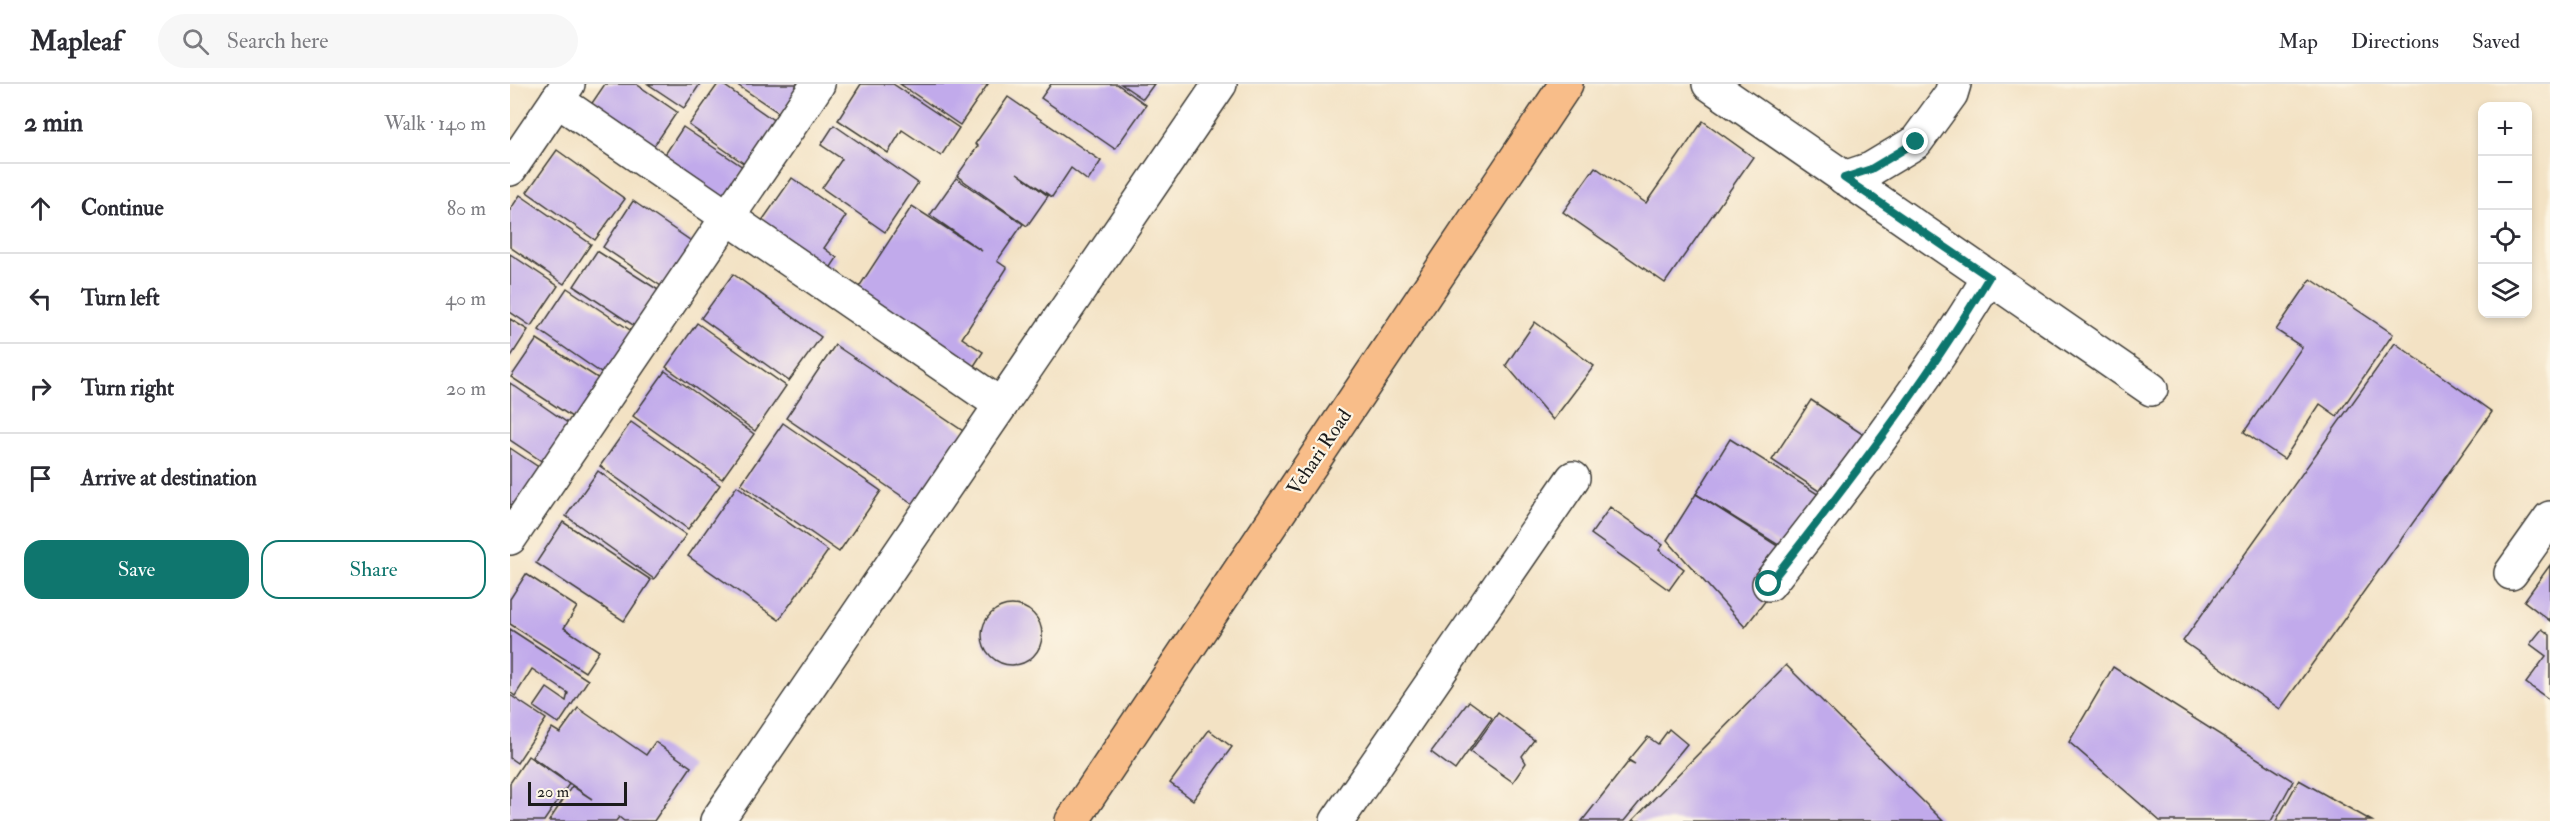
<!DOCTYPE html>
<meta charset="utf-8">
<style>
:root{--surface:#fff;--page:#f7f7f7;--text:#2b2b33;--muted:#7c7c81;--line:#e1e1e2;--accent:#0f766e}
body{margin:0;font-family:"IM FELL Double Pica",serif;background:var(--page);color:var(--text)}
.controls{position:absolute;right:18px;top:18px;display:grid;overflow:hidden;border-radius:12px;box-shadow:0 3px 9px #0003}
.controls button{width:54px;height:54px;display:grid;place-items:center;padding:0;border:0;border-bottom:2px solid var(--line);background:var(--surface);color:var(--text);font:30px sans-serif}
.scale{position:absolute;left:18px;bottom:15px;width:99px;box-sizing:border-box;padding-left:6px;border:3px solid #1c1c1c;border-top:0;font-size:16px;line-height:21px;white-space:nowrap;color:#1c1c1c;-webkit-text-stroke:4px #fcf5e5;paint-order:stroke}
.stop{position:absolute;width:18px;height:18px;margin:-14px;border:4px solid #0f766e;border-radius:50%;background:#fff}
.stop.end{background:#0f766e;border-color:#fff;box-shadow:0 2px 6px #0008}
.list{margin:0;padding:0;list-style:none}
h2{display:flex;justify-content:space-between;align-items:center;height:78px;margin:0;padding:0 24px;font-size:26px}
h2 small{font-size:20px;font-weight:400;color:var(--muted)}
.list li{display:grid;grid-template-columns:39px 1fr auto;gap:18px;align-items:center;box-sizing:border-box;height:90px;padding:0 24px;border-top:2px solid var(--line)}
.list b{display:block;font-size:22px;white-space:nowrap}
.list em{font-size:20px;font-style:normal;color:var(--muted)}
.actions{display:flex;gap:12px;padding:18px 24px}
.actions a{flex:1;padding:14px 0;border:2px solid var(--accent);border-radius:18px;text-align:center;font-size:21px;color:var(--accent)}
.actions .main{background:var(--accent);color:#fff}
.icon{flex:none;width:33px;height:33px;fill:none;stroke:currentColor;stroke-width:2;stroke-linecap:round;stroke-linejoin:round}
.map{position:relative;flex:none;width:2040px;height:737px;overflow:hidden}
header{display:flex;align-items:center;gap:36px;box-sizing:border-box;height:84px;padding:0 30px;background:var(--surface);border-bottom:2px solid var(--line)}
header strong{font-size:28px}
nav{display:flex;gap:33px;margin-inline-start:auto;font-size:21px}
.search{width:420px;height:54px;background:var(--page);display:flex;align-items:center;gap:15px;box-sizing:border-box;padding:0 21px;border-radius:33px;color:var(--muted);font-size:22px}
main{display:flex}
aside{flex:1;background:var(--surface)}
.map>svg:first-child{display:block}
</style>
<header>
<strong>Mapleaf</strong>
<div class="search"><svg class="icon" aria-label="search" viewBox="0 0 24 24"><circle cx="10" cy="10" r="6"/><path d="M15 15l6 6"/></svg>Search here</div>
<nav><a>Map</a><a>Directions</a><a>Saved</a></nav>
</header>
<main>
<aside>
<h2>2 min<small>Walk · 140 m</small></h2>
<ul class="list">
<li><svg class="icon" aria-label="ahead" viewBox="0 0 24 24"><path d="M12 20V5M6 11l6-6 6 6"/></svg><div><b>Continue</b></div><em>80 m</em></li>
<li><svg class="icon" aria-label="left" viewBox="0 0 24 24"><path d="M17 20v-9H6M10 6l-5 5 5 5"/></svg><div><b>Turn left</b></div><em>40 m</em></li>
<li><svg class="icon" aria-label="right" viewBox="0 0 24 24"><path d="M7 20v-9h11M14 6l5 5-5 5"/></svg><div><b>Turn right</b></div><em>20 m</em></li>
<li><svg class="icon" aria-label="arrive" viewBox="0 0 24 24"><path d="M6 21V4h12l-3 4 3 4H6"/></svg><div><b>Arrive at destination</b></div></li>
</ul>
<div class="actions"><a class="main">Save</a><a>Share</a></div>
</aside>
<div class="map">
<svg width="2040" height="737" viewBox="0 0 2040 737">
<rect width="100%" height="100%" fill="#fcf5e5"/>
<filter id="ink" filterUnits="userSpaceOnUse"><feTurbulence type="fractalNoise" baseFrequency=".0167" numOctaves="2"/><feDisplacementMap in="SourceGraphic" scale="12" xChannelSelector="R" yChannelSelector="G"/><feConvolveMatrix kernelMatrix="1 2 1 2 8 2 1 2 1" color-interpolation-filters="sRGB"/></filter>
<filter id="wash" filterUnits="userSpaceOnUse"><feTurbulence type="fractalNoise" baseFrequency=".008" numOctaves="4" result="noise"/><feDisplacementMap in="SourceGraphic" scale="24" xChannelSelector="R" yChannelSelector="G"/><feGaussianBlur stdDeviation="1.35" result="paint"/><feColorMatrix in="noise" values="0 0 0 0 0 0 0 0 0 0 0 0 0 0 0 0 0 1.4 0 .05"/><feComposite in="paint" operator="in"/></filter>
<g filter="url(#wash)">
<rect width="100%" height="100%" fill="#f3e2c4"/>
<g id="blocks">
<g fill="#c1aaeb">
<path d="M95 0H126L167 28 140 68 78 25Z"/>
<path d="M138 0H190L174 24Z"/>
<path d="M208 0H212L269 40 239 83 179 41Z"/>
<path d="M226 0H293L272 31Z"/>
<path d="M351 0H383L449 44 431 72 392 46 378 69 328 36Z"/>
<path d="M390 0H478L450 41Z"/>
<path d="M541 0H607L636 21 605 65 531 14Z"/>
<path d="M611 0H644L633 15Z"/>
<path d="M498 13 591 77 578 97 561 84 542 113 507 89 538 112 517 142 447 92 468 62 465 60Z"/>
<path d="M1193 37 1243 73 1155 199 1053 128 1085 83 1136 119Z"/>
<path d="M324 41 408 99 375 148 312 104 332 75 311 61Z"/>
<path d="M173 43 236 85 213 120 150 78Z"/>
<path d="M47 66 115 115 85 156 17 108Z"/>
<path d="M282 94 336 132 314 164 327 174 317 189 249 141Z"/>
<path d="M446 94 513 140 487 177 497 184 452 254 473 268 462 285 345 209 402 122 472 167 420 131Z"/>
<path d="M10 111 81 160 54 200 0 163V126Z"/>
<path d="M123 117 187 161 157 206 93 163Z"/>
<path d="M87 167 153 209 129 245 64 202Z"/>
<path d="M0 170 48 202 21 242 0 228Z"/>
<path d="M223 190 311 253 279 297 191 234Z"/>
<path d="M1801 195 1883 250 1827 332 1810 320 1774 375 1734 348 1792 263 1766 246Z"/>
<path d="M57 204 126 250 97 293 29 246Z"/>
<path d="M0 235 18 246 0 274Z"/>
<path d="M1025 238 1084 282 1043 336 996 281Z"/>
<path d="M187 239 276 302 245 347 156 283Z"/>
<path d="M27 255 94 298 68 337 1 293Z"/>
<path d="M1885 259 1982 328 1770 625 1673 557Z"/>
<path d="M325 261 456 349 408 423 276 334Z"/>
<path d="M155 287 244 350 212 395 123 332Z"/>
<path d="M0 299 62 342 36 380 0 356Z"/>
<path d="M1301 316 1372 363 1333 423 1262 376Z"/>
<path d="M121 338 210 401 178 445 90 382Z"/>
<path d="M273 339 371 407 329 468 231 400Z"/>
<path d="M1220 355 1314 414 1280 468 1186 410Z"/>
<path d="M0 364 33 386 7 425 0 420Z"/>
<path d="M88 387 176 451 144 495 56 432Z"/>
<path d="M227 402 318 467 269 536 178 472Z"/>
<path d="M1186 410 1288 475 1235 543 1157 456Z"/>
<path d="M1100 423 1153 461 1149 466 1174 485 1159 506 1081 450Z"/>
<path d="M53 438 141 496 114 537 26 479Z"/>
<path d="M2040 481V537L2014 517Z"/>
<path d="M16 490 67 523 54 544 89 567 75 588 0 540V515Z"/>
<circle cx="502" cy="551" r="30"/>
<path d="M0 545 78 596 49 640 24 623 37 604 56 617 58 609 22 585 5 612 0 608Z"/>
<path d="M2032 545 2040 551V616L2016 599 2036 572 2020 560Z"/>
<path d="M1276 581 1433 737H1122Z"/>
<path d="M1603 583 1783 697 1761 737H1650L1559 658Z"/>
<path d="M0 611 36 635 7 679 0 674Z"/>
<path d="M959 617 982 634 945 686 921 668Z"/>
<path d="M68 624 136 671 145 658 181 683 144 737H114L109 733 106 737H39L62 702 82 715 22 673 42 644 50 649Z"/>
<path d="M988 629 1024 656 1012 672 1016 679 1003 698 960 668Z"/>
<path d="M1159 645 1177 660 1114 737H1072L1119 677 1125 680 1119 676 1138 653 1148 660Z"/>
<path d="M699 646 722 663 683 716 660 699Z"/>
<path d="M18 672 59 700 34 737H0V699Z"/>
<path d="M1789 696 1862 737H1766Z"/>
</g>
</g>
</g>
<g filter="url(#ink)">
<use href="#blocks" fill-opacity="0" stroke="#3c3a35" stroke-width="1.5"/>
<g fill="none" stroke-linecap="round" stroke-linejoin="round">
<defs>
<g id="minor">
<path d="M1199 0 1641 305"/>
<path d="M47 16 491 321"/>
<path d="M0 85 58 0"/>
<path d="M1334 94 1361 85 1406 58 1441 10 1444 0"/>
<path d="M0 454 308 0"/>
<path d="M2001 489 2040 434"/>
<path d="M1259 500C1337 401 1414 301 1479 193"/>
<path d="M207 737 710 0"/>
<path d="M827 737 1063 394"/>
</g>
<path id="major" d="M562 737 1056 0"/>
</defs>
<use href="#minor" stroke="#3c3a35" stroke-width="36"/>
<use href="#major" stroke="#3c3a35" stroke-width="36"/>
<use href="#minor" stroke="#fff" stroke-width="33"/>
<use href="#major" stroke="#f8bd89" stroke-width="33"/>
</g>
</g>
<g fill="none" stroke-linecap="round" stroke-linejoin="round" filter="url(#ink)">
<path stroke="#0f766e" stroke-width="8" d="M1259 500C1337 401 1414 301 1479 193L1334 94 1361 85 1406 58"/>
</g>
<g text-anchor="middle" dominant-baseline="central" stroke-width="4.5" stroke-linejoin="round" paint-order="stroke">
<g font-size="20" fill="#1c1c1c" stroke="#fcf5e5">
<text transform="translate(809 368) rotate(-56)">Vehari Road</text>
</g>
</g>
</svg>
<div class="controls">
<button>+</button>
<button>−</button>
<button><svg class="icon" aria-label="locate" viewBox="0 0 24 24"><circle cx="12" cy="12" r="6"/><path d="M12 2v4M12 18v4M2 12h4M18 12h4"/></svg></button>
<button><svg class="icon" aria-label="layers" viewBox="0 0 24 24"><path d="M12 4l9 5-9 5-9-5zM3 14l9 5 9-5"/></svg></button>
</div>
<div class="scale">20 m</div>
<div class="stop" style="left:1259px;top:500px"></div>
<div class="stop end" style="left:1406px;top:58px"></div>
</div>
</main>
